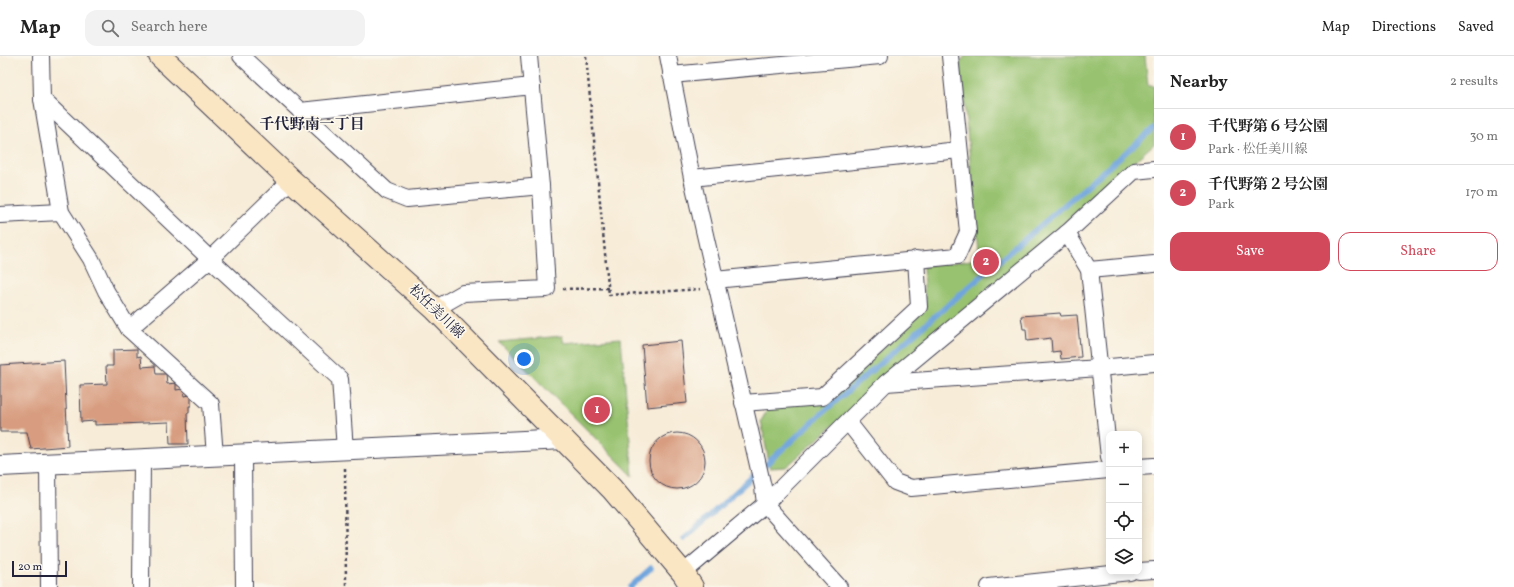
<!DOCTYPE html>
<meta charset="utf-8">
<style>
:root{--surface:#fff;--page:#f2f2f2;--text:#222;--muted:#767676;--line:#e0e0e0;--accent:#d1495b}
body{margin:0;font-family:Vollkorn,"Noto Serif JP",serif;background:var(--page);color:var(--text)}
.controls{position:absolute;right:12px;bottom:12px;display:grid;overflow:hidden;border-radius:8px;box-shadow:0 2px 10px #0003}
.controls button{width:36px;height:36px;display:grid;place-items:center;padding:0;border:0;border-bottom:1px solid var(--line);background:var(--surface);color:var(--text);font:20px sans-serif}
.scale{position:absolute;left:12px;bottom:10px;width:55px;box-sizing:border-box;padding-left:4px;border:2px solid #22223b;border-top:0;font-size:11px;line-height:14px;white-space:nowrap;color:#22223b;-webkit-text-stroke:3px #fbf7ec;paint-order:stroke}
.you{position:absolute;left:524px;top:303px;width:14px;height:14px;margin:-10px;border:3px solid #fff;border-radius:50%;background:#1a73e8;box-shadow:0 0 0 6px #1a73e833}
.badge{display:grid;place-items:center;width:26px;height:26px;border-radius:50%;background:var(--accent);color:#fff;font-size:13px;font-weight:700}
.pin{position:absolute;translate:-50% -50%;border:2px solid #fff;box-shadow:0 1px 4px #0006}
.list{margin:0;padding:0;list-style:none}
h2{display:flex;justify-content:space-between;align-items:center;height:52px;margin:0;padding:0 16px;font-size:17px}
h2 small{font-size:13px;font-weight:400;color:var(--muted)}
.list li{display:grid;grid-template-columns:26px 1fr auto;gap:12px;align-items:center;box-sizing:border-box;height:56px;padding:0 16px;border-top:1px solid var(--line)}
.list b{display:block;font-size:15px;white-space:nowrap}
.list p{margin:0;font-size:13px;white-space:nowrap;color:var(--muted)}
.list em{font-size:13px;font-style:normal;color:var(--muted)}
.actions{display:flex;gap:8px;padding:12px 16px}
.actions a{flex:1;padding:9px 0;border:1px solid var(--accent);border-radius:12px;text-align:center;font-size:14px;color:var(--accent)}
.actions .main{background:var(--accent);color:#fff}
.icon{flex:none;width:22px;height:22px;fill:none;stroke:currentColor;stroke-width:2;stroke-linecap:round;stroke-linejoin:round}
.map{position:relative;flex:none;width:1154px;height:531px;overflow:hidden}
header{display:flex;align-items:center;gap:24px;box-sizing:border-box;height:56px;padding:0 20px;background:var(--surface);border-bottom:1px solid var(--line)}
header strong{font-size:19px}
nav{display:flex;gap:22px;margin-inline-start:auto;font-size:14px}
.search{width:280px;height:36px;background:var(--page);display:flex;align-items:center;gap:10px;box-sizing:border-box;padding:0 14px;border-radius:12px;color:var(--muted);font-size:15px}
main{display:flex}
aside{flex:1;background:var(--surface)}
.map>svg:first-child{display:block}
</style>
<header>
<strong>Map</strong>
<div class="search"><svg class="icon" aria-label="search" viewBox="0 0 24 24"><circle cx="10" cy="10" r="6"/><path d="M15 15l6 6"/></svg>Search here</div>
<nav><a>Map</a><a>Directions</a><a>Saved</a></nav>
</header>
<main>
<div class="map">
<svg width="1154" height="531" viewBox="0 0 1154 531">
<rect width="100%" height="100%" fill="#fbf7ec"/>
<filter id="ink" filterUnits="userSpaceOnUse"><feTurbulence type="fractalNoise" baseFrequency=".025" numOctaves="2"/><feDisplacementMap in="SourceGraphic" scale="8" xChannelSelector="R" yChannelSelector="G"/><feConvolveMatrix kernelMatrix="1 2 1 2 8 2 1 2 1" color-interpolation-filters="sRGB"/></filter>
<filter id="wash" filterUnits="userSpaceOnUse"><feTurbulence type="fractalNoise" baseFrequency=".012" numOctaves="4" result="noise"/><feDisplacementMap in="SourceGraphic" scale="16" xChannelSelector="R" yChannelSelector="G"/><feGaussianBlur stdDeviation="0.9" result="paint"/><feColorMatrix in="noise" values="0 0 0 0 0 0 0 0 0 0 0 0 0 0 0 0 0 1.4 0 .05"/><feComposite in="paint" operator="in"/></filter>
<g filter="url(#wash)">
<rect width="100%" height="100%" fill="#f7ecd8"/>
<g fill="#98c26f" stroke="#5d7255">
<path d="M965 0H1145L1148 30H1154V88L786 411 770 412 761 365 769 351 829 342 925 252 923 210 980 203 960 6Z"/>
<path d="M562 280 564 287 621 282 633 420 499 286Z"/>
</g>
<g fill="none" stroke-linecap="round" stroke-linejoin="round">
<g stroke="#6fa5dd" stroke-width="5.5">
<path d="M684 483 820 359 1154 72"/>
<path d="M630 531 651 512"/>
</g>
</g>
<g id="blocks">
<g fill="#d89d80">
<path d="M1060 257 1061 260 1077 259 1081 301 1061 303 1060 295 1052 296 1051 282 1027 285 1026 273H1023L1021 260Z"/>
<path d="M681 285 687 347 647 351 642 289Z"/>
<path d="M137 293V301L141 300 142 311 155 310 156 318H166L167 328 176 327V334L183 333 184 340 191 339V350H189V357H187L188 388H170L169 366 95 369V365L81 366 80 329 107 328 106 310H113V294Z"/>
<path d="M64 305 68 390 31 393 27 376H0V309Z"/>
<circle cx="677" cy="405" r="28"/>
</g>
</g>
</g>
<g filter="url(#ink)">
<use href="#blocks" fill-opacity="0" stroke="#424053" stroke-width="1"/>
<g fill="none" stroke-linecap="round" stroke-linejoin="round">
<defs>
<g id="minor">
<path d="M41 0 42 43 61 156 91 203 106 235 129 273 211 348 215 400"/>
<path d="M241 0 387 135 407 143 541 130"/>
<path d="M668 0 692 122 763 431 765 448 839 531"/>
<path d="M671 19 880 0"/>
<path d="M42 43 210 203 340 323 345 394"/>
<path d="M300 55 532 30"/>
<path d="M692 122 959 94"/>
<path d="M0 159 61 156"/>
<path d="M1067 177 1089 214 1109 401"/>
<path d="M1089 214 1154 208"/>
<path d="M715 224 957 200 968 176 950 0"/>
<path d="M435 253 463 237 547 233 541 130 529 0"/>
<path d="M129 273 210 203 291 124"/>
<path d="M886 327 1099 312 1154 307"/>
<path d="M743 347 822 341 919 251 916 203"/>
<path d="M848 366 895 426 911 432 1109 414"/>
<path d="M243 399 244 531"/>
<path d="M48 407 49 531"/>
<path d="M1139 411 1154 410"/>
<path d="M1139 515 1154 514"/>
<path d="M683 517 765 448 886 327 1067 177 1134 115 1154 113"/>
<path d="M141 531 142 404"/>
<path d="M989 531 1130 516"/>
</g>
<path id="tertiary" d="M0 410 564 383"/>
<path id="secondary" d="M160 0 291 124 435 253 612 433 683 517 692 531"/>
</defs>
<use href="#minor" stroke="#424053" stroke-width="18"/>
<use href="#tertiary" stroke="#424053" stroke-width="22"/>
<use href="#secondary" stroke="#424053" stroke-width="24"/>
<g stroke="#424053" stroke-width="2.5" stroke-dasharray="3 3" stroke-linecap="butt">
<path d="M586 0 609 239 701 233"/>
<path d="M563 233 609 232"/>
<path d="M345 412 346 531"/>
</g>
<use href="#minor" stroke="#fff" stroke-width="16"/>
<use href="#tertiary" stroke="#fff" stroke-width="20"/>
<use href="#secondary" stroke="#fbe6c4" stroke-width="22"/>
</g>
</g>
<g text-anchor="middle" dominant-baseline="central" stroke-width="3.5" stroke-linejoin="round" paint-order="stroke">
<g font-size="14" fill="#22223b" stroke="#fbf7ec">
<text transform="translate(436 256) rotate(44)">松任美川線</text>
</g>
<g font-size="15" font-weight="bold" fill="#22223b" stroke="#fbf7ec">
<text x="312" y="69">千代野南一丁目</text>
</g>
</g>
</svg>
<div class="controls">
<button>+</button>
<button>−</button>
<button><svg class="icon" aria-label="locate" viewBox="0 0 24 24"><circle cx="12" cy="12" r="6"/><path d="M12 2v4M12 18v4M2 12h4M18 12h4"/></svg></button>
<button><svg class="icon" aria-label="layers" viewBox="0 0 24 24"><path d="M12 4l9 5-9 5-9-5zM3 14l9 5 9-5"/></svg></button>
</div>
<div class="scale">20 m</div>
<div class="you"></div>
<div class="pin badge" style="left:597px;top:354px">1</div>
<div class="pin badge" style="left:986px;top:206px">2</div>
</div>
<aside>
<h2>Nearby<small>2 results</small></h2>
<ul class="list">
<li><span class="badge">1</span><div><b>千代野第６号公園</b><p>Park · 松任美川線</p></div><em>30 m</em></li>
<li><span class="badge">2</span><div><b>千代野第２号公園</b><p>Park</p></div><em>170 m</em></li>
</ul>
<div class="actions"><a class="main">Save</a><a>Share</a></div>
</aside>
</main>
